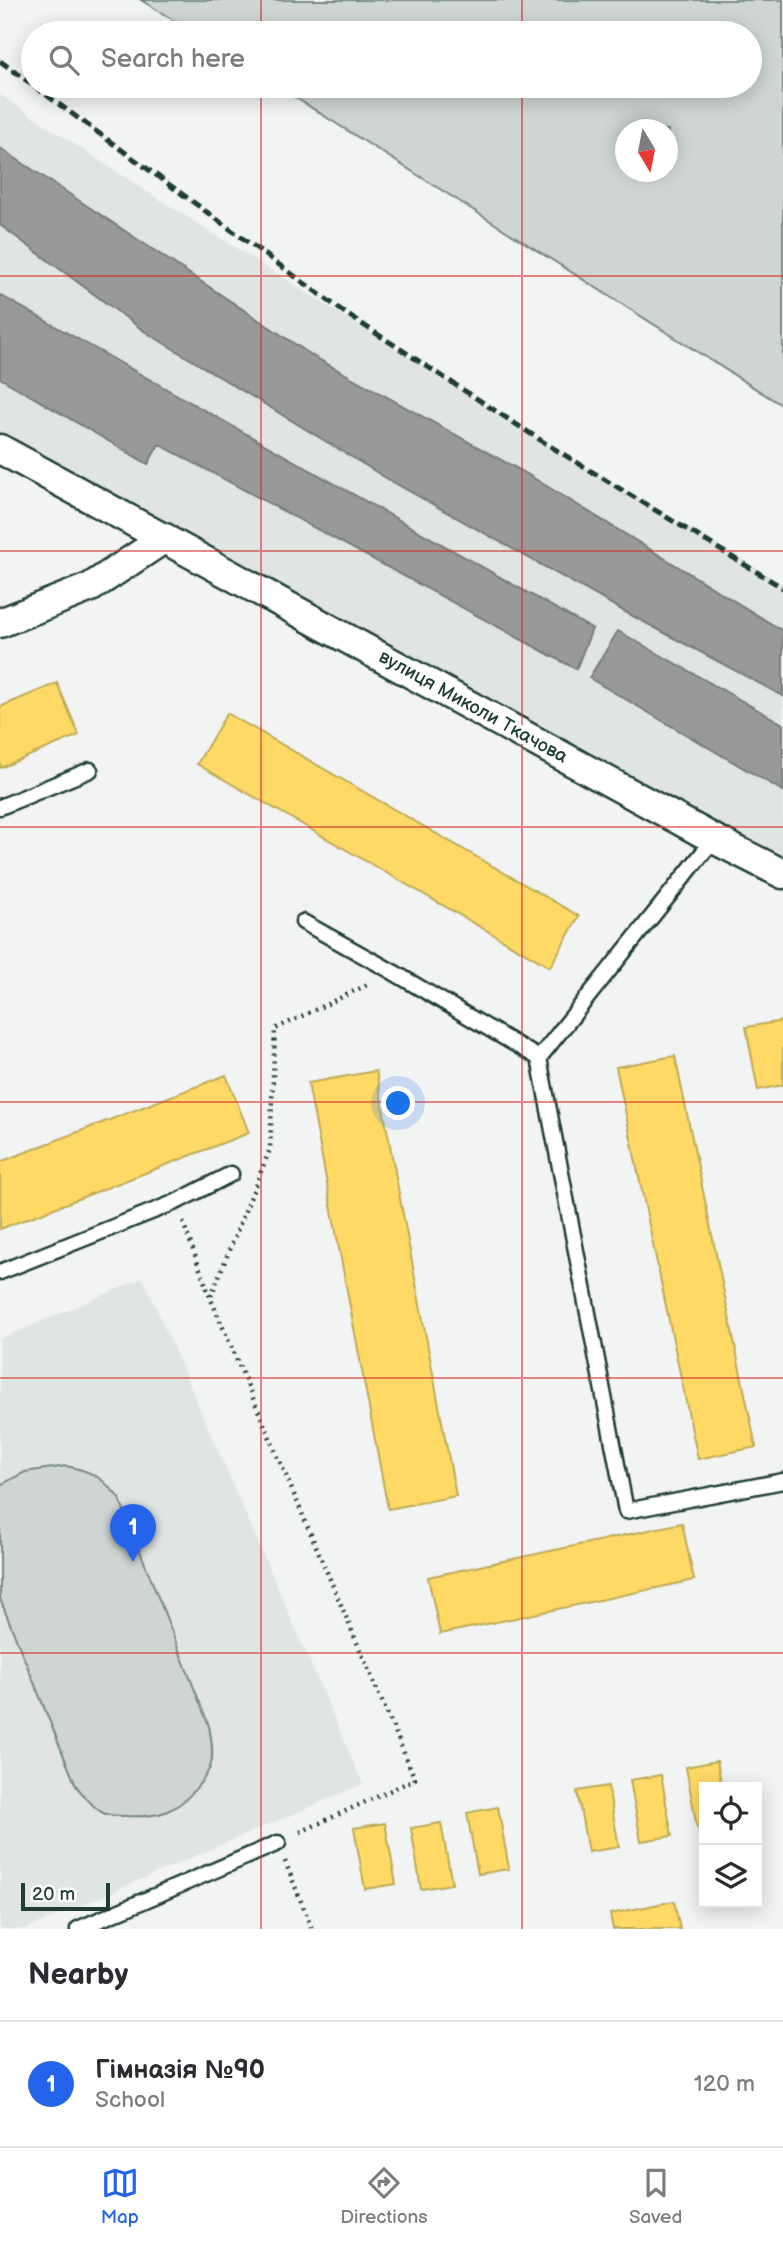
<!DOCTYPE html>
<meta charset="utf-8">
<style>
:root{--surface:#fff;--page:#f7f7f7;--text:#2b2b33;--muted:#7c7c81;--line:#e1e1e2;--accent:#2563eb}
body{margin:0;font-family:"Balsamiq Sans",sans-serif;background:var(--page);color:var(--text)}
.controls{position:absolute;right:21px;bottom:21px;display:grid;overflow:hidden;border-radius:0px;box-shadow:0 4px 18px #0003}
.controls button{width:63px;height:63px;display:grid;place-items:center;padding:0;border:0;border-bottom:2px solid var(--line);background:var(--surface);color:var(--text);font:35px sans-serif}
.compass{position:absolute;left:615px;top:119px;width:63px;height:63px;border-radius:50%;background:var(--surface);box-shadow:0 4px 18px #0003;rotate:170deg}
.scale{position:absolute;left:21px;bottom:18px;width:89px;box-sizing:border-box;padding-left:7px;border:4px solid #1f3d34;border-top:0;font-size:19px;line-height:24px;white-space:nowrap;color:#1f3d34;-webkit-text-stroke:5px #fff;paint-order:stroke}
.you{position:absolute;left:399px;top:1104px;width:24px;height:24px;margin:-18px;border:5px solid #fff;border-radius:50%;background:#1a73e8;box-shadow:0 0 0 10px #1a73e833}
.badge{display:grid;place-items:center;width:46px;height:46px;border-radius:50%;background:var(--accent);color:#fff;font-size:23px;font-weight:700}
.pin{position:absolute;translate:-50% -58px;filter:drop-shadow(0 2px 4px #0008)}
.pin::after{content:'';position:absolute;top:37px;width:24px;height:21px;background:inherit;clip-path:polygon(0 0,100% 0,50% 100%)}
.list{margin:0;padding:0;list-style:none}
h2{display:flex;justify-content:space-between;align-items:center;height:91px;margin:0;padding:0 28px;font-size:30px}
h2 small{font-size:23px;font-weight:400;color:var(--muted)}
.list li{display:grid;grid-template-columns:46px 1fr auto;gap:21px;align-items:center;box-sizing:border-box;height:126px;padding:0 28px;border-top:2px solid var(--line)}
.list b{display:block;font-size:26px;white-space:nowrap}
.list p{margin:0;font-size:23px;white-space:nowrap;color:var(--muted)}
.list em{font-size:23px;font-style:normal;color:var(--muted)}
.icon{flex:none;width:38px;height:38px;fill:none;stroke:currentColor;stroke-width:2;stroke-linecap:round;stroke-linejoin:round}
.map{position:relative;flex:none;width:783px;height:1929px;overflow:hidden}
.search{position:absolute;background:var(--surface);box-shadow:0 4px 18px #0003;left:21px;right:21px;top:21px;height:77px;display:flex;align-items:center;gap:18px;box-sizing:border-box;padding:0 24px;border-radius:38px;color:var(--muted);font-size:26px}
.sheet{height:217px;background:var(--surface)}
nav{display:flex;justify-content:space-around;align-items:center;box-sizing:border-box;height:98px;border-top:2px solid var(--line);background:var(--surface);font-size:19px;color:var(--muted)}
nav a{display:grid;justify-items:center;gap:4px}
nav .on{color:var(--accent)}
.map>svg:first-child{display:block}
</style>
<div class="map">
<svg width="783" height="1929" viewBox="0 0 783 1929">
<rect width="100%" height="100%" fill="#f2f3f3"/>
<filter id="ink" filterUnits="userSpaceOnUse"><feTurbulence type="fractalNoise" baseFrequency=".0143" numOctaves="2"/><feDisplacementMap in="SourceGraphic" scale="14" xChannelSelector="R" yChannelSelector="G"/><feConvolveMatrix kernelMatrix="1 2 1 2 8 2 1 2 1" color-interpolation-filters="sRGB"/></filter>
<g filter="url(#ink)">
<g fill="#e0e4e3">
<path d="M0 95 149 193 545 443 783 584V874L0 447Z"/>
<path d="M143 1278 363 1784 26 1929H0V1339Z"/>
</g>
<g fill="#ced5d3" stroke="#768984" stroke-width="2" fill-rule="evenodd">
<path d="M141 0H783V406L277 86H750V33H194ZM626 130H668V172H626Z"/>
<path d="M66 1466C92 1471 102 1477 119 1498L209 1726C211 1738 214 1752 211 1764 209 1772 203 1780 197 1787 177 1813 156 1818 125 1816 118 1816 109 1816 103 1813 92 1807 84 1795 76 1786L0 1599V1485L25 1472Z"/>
</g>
<g fill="#ffd966" stroke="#bcaa57" stroke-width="2">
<path d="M57 683 79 735 0 768V707Z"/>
<path d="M227 713 579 916 550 967 197 764Z"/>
<path d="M783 1021V1085L758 1090 746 1027Z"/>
<path d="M675 1056 756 1447 698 1459 616 1067Z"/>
<path d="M376 1071 456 1496 388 1509 308 1083Z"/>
<path d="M226 1075 249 1133 0 1229V1162Z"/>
<path d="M682 1523 694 1580 440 1634 428 1577Z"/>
<path d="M717 1761 722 1787H704V1826L697 1828 686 1767Z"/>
<path d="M661 1775 672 1836 641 1841 630 1780Z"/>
<path d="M608 1786 619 1847 588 1852 577 1791Z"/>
<path d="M498 1807 509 1869 478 1874 467 1813Z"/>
<path d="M385 1823 396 1884 365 1889 354 1828Z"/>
<path d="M441 1823 452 1884 421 1889 411 1828Z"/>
<path d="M674 1901 680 1929H613L610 1914Z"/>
</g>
<g fill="#999" stroke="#747d7b" stroke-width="2">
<path d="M0 148 316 358 527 474 783 631V696L629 614 391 481 144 331 0 225Z"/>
<path d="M0 295 592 629 576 669 159 444 148 464 0 378Z"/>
<path d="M618 631 783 724V791L589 678Z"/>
</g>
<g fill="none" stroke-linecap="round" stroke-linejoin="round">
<defs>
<g id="lane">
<path d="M0 807 90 770"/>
<path d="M303 922 393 972 539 1058 714 839"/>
<path d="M539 1058 626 1511 783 1481"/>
<path d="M0 1272 176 1202 231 1174"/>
<path d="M78 1929 278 1843"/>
</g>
<g id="street">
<path d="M0 449 714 839 783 874"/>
<path d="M0 623 91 587 165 538"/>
</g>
</defs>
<use href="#lane" stroke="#1f3d34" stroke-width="19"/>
<use href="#street" stroke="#1f3d34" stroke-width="33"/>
<g stroke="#1f3d34" stroke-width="4.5" stroke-dasharray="2 5" stroke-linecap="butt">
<path d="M183 1222 210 1297 415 1779 296 1834"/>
<path d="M211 1296 270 1149 275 1029 369 984"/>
<path d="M285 1861 312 1929"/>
</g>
<use href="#lane" stroke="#fff" stroke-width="14"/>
<use href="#street" stroke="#fff" stroke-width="28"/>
<g stroke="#1f3d34" stroke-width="5" stroke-dasharray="10 5" stroke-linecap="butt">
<path d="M0 61 33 85"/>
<path d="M34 86 348 315 545 443 783 588"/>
</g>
</g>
</g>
<path fill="none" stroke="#d62828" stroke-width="2" stroke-opacity="0.55" d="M261 0V33M522 0V33M261 86V1929M522 86V1929M0 276H783M0 551H783M0 827H783M0 1102H783M0 1378H783M0 1653H783"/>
<g text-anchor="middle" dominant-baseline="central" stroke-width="7" stroke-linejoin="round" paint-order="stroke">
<g font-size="19" fill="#1f3d34" stroke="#fff">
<text transform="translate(473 707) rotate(29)">вулиця Миколи Ткачова</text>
</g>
</g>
</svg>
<div class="controls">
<button><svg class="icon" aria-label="locate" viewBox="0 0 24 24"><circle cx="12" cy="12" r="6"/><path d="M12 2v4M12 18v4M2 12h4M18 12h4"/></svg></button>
<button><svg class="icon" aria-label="layers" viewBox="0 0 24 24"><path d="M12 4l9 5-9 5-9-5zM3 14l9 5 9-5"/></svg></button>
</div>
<svg class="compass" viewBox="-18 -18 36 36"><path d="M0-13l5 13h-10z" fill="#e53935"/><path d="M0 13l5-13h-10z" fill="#7c7c81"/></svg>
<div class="scale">20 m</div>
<div class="you"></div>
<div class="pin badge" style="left:133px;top:1562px">1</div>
<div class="search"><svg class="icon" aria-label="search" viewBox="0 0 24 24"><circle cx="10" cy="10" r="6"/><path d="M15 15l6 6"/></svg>Search here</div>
</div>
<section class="sheet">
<h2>Nearby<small></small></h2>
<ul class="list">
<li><span class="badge">1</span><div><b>Гімназія №90</b><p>School</p></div><em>120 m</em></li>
</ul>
</section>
<nav>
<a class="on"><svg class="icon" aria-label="map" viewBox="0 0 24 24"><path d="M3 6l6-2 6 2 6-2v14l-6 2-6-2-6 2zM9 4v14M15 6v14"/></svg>Map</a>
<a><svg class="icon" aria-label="directions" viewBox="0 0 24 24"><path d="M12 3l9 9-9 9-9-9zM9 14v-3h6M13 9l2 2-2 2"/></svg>Directions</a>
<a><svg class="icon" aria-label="saved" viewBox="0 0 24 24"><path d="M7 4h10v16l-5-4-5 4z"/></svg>Saved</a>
</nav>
